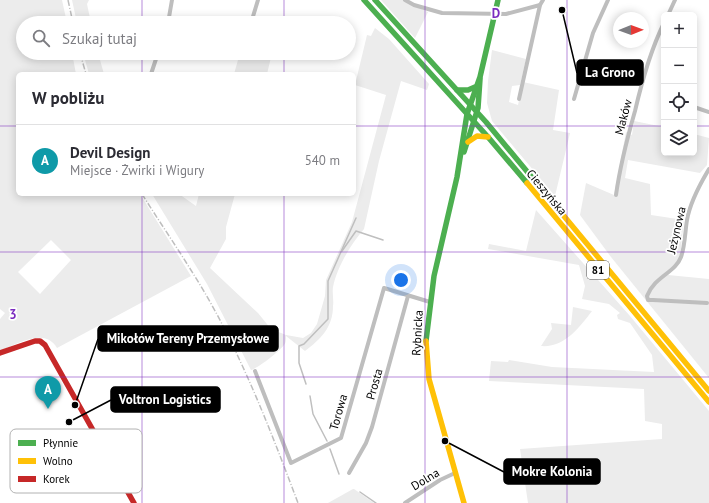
<!DOCTYPE html>
<html lang="pl">
<meta charset="utf-8">
<style>
:root{--surface:#fff;--page:#f7f7f7;--text:#2b2b33;--muted:#7c7c81;--line:#e1e1e2;--accent:#0f766e}
body{margin:0;font-family:"PT Sans",sans-serif;background:var(--page);color:var(--text)}
.controls{position:absolute;right:12px;top:12px;display:grid;overflow:hidden;border-radius:6px;box-shadow:0 2px 10px #0003}
.controls button{width:36px;height:36px;display:grid;place-items:center;padding:0;border:0;border-bottom:1px solid var(--line);background:var(--surface);color:var(--text);font:20px sans-serif}
.compass{position:absolute;left:613px;top:12px;width:36px;height:36px;border-radius:50%;background:var(--surface);box-shadow:0 2px 10px #0003;rotate:89deg}
.you{position:absolute;left:401px;top:280px;width:14px;height:14px;margin:-10px;border:3px solid #fff;border-radius:50%;background:#1a73e8;box-shadow:0 0 0 6px #1a73e833}
.badge{display:grid;place-items:center;width:26px;height:26px;border-radius:50%;background:var(--accent);color:#fff;font-size:13px;font-weight:700}
.pin{position:absolute;translate:-50% -33px;filter:drop-shadow(0 1px 2px #0008)}
.pin::after{content:'';position:absolute;top:21px;width:14px;height:12px;background:inherit;clip-path:polygon(0 0,100% 0,50% 100%)}
.list{margin:0;padding:0;list-style:none}
h2{display:flex;justify-content:space-between;align-items:center;height:52px;margin:0;padding:0 16px;font-size:17px}
h2 small{font-size:13px;font-weight:400;color:var(--muted)}
.list li{display:grid;grid-template-columns:26px 1fr auto;gap:12px;align-items:center;box-sizing:border-box;height:72px;padding:0 16px;border-top:1px solid var(--line)}
.list b{display:block;font-size:15px;white-space:nowrap}
.list p{margin:0;font-size:13px;white-space:nowrap;color:var(--muted)}
.list em{font-size:13px;font-style:normal;color:var(--muted)}
.icon{flex:none;width:22px;height:22px;fill:none;stroke:currentColor;stroke-width:2;stroke-linecap:round;stroke-linejoin:round}
.map{position:relative;flex:none;width:709px;height:503px;overflow:hidden}
.search{position:absolute;background:var(--surface);box-shadow:0 2px 10px #0003;left:16px;top:16px;width:340px;height:44px;display:flex;align-items:center;gap:10px;box-sizing:border-box;padding:0 14px;border-radius:22px;color:var(--muted);font-size:15px}
.panel{position:absolute;background:var(--surface);box-shadow:0 2px 10px #0003;left:16px;top:72px;width:340px;height:124px;border-radius:6px}
.map>svg:first-child{display:block}
</style>
<div class="map">
<svg width="709" height="503" viewBox="0 0 709 503">
<rect width="100%" height="100%" fill="#fff"/>
<g fill="#ececec" fill-rule="evenodd">
<path d="M0 0H62L67 23H23V53H72L76 74H18V194H140L191 276 57 348C45 327 17 344 0 351V319L5 313 0 309ZM51 240 71 260 40 294 18 272Z"/>
<path d="M72 0H89L87 4 91 23H77Z"/>
<path d="M381 0H403L428 12 415 38Z"/>
<path d="M375 28 389 39 429 84 427 90 401 81 379 161 364 229C351 244 337 267 333 287 332 293 334 300 333 306 333 327 321 339 305 351L286 336C286 339 286 343 284 345 279 352 258 368 251 370L207 284 152 194H179L196 206 199 194H235L226 227V239L210 268 258 313 271 329 286 335 303 338 311 333 317 324 325 296 326 280 352 222 386 95 355 85 367 35 371 36Z"/>
<path d="M492 50 526 59 520 85 512 86 509 102 518 105 523 82 559 90 553 130 570 133 555 196 492 121 487 103 488 81Z"/>
<path d="M83 53H98L104 74H89Z"/>
<path d="M240 53H272L267 74H234Z"/>
<path d="M634 121 664 127V153H694V134L709 138 707 165 700 173 628 160 625 178 650 184 651 215 684 220 680 257 668 275 709 279V378L611 257 580 215 586 183 614 195 626 132 632 135Z"/>
<path d="M536 210 630 316 709 411V503H528L520 449 662 439V424L645 421 644 389 489 381 491 361 508 362 509 360 552 367 654 372 652 355 630 323 618 319 617 315 620 313 609 304 582 299 585 286 579 265 488 249 489 244 526 251Z"/>
<path d="M573 307 592 311C579 328 564 348 541 346L552 329 551 323 571 325Z"/>
<path d="M354 489 374 503H328L353 489Z"/>
</g>
<g fill="none" stroke-linecap="round" stroke-linejoin="round">
<g stroke="#bfbfbf" stroke-width="1.5">
<path d="M342 251 356 231 383 240"/>
<path d="M306 384 299 363V346L304 344 328 319V281L356 218"/>
<path d="M310 396 313 414 327 441"/>
<path d="M330 449 339 474"/>
<path d="M360 492 376 503"/>
</g>
<g stroke="#bebebe" stroke-width="4">
<path d="M405 0 414 5 442 13 506 14 540 5 543 0"/>
<path d="M668 15 675 0"/>
<path d="M168 23 172 0"/>
<path d="M251 23 258 0"/>
<path d="M151 74 158 53"/>
<path d="M519 99 540 5"/>
<path d="M574 99 593 33 608 0"/>
<path d="M694 107 709 112"/>
<path d="M616 195C620 166 627 139 635 111 642 81 650 51 664 23"/>
<path d="M707 303 653 300H648L647 296C655 276 675 273 681 257 685 246 685 232 687 220 690 202 700 184 709 169"/>
<path d="M255 371 291 463 341 438 384 288 430 302"/>
<path d="M349 473 366 443 372 427 408 296"/>
<path d="M405 503 440 480 455 473"/>
</g>
<g stroke="#4caf50" stroke-width="5.5">
<path d="M364 0 488 137 527 183"/>
<path d="M375 0 486 122 549 198"/>
<path d="M457 90H468L475 87"/>
<path d="M464 152 478 108 480 79"/>
<path d="M426 341 434 276 457 177 467 114 480 77 498 0"/>
</g>
<g stroke="#ffc107" stroke-width="5.5">
<path d="M468 142 477 136 488 137"/>
<path d="M527 183 709 402"/>
<path d="M549 198 709 391"/>
<path d="M426 341 429 379 464 503"/>
</g>
<path stroke="#c62828" stroke-width="5.5" d="M0 353 35 341H40L45 345 134 503"/>
<g stroke="#bebebe" stroke-width="1.5" stroke-dasharray="6 2 1 2" stroke-linecap="butt">
<path d="M68 0 73 23"/>
<path d="M80 53 86 74"/>
<path d="M142 194C169 237 199 279 222 324 252 382 275 442 298 503"/>
</g>
</g>
<path fill="none" stroke="#7b2cbf" stroke-width="1" stroke-opacity="0.55" d="M142 0V23M284 0V23M425 0V503M567 0V503M142 53V74M284 53V74M0 126H18M354 126H664M694 126H709M142 194V503M284 194V503M0 252H709M0 377H709"/>
<g text-anchor="middle" dominant-baseline="central" stroke-width="3.5" stroke-linejoin="round" paint-order="stroke">
<rect fill="#fff" stroke="#4c4c4c" stroke-width="1" x="587" y="261" width="22" height="18" rx="3"/>
<g font-size="11" font-weight="bold" fill="#000">
<text x="598" y="270">81</text>
</g>
<g font-size="12" fill="#000" stroke="#fff">
<text transform="translate(623 117) rotate(-75)">Maków</text>
<text transform="translate(547 192) rotate(50)">Cieszyńska</text>
<text transform="translate(676 230) rotate(-77)">Jeżynowa</text>
<text transform="translate(417 333) rotate(-87)">Rybnicka</text>
<text transform="translate(374 384) rotate(-74)">Prosta</text>
<text transform="translate(338 412) rotate(-74)">Torowa</text>
<text transform="translate(425 479) rotate(-31)">Dolna</text>
</g>
</g>
<rect x="10" y="429" width="132" height="64" rx="6" fill="#fff" stroke="#b2b2b2" stroke-width="1"/>
<rect x="18" y="440" width="18" height="6" fill="#4caf50"/>
<rect x="18" y="458" width="18" height="6" fill="#ffc107"/>
<rect x="18" y="476" width="18" height="6" fill="#c62828"/>
<g font-size="11" fill="#000">
<text x="43" y="447">Płynnie</text>
<text x="43" y="465">Wolno</text>
<text x="43" y="483">Korek</text>
</g>
<g font-size="13" text-anchor="middle" font-weight="bold" fill="#7b2cbf" stroke="#fff" stroke-width="3.5" stroke-linejoin="round" paint-order="stroke">
<text x="496" y="18">D</text>
<text x="13" y="319">3</text>
</g>
<path fill="none" stroke="#000" stroke-width="1.5" d="M562 10L577 73M75 405L98 339M69 422L111 400M445 441L504 472"/>
<g fill="#000" stroke="#fff" stroke-width="1.5">
<circle cx="562" cy="10" r="4"/>
<circle cx="75" cy="405" r="4"/>
<circle cx="69" cy="422" r="4"/>
<circle cx="445" cy="441" r="4"/>
</g>
<g fill="#000" stroke="#000" stroke-width="1.5">
<rect x="577" y="60" width="66" height="25" rx="4"/>
<rect x="98" y="326" width="180" height="25" rx="4"/>
<rect x="111" y="387" width="109" height="25" rx="4"/>
<rect x="504" y="459" width="96" height="25" rx="4"/>
</g>
<g font-size="13" text-anchor="middle" font-weight="bold" fill="#fff">
<text x="610" y="77">La Grono</text>
<text x="188" y="343">Mikołów Tereny Przemysłowe</text>
<text x="165" y="404">Voltron Logistics</text>
<text x="552" y="476">Mokre Kolonia</text>
</g>
</svg>
<div class="controls">
<button>+</button>
<button>−</button>
<button><svg class="icon" aria-label="locate" viewBox="0 0 24 24"><circle cx="12" cy="12" r="6"/><path d="M12 2v4M12 18v4M2 12h4M18 12h4"/></svg></button>
<button><svg class="icon" aria-label="layers" viewBox="0 0 24 24"><path d="M12 4l9 5-9 5-9-5zM3 14l9 5 9-5"/></svg></button>
</div>
<svg class="compass" viewBox="-18 -18 36 36"><path d="M0-13l5 13h-10z" fill="#e53935"/><path d="M0 13l5-13h-10z" fill="#7c7c81"/></svg>
<div class="you"></div>
<div class="pin badge" style="left:48px;top:409px;background:#0f9aa8">A</div>
<div class="search"><svg class="icon" aria-label="search" viewBox="0 0 24 24"><circle cx="10" cy="10" r="6"/><path d="M15 15l6 6"/></svg>Szukaj tutaj</div>
<section class="panel">
<h2>W pobliżu<small></small></h2>
<ul class="list">
<li><span class="badge" style="background:#0f9aa8">A</span><div><b>Devil Design</b><p>Miejsce · Żwirki i Wigury</p></div><em>540 m</em></li>
</ul>
</section>
</div>
